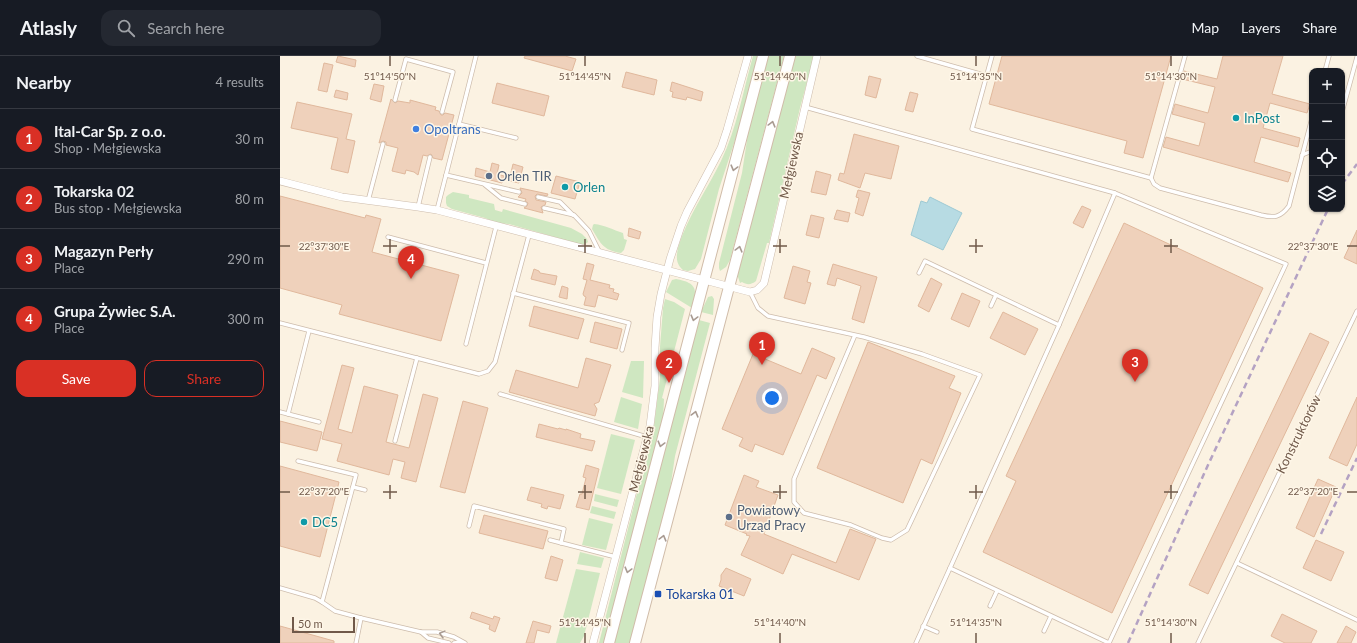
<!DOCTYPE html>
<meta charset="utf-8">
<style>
:root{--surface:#171b24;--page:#242831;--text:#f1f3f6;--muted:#9ea1a6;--line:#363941;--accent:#d93025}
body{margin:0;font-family:Lato,sans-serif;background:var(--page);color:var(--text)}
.controls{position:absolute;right:12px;top:12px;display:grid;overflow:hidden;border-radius:8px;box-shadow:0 1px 3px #0004}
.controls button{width:36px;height:36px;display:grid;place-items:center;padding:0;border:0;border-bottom:1px solid var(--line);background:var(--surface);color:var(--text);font:20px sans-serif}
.scale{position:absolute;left:12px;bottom:10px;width:63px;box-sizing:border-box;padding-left:4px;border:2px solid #70594a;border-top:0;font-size:11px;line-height:14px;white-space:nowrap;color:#70594a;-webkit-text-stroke:3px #fef6e7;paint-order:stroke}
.you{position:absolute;left:492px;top:342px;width:14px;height:14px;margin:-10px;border:3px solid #fff;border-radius:50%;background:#1a73e8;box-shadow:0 0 0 6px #1a73e833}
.badge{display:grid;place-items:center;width:26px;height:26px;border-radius:50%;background:var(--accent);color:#fff;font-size:13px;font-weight:700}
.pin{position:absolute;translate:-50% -33px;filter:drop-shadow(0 1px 2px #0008)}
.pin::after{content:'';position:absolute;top:21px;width:14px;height:12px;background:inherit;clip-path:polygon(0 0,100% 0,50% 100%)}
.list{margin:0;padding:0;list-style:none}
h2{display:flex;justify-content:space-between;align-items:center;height:52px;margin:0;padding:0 16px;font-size:17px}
h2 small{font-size:13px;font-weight:400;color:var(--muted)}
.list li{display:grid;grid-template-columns:26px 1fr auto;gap:12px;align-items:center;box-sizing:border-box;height:60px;padding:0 16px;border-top:1px solid var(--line)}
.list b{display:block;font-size:15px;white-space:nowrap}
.list p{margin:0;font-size:13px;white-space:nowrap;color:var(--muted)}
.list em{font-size:13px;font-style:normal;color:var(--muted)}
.actions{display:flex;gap:8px;padding:12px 16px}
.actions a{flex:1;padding:9px 0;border:1px solid var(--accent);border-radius:12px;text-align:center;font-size:14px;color:var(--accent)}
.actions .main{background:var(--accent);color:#fff}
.icon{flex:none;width:22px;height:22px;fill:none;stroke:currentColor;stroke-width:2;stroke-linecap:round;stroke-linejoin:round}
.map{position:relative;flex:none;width:1077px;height:587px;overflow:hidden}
header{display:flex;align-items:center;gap:24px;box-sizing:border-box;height:56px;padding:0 20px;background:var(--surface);border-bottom:1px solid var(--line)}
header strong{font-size:19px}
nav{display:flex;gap:22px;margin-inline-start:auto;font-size:14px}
.search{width:280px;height:36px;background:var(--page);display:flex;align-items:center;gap:10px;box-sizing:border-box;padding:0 14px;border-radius:12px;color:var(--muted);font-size:15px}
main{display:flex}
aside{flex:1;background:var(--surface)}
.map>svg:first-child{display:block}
</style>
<header>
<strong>Atlasly</strong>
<div class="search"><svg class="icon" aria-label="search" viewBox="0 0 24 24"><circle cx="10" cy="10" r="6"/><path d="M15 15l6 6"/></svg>Search here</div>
<nav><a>Map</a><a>Layers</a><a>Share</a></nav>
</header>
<main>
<aside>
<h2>Nearby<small>4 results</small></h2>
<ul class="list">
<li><span class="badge">1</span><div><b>Ital-Car Sp. z o.o.</b><p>Shop · Mełgiewska</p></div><em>30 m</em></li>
<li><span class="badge">2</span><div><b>Tokarska 02</b><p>Bus stop · Mełgiewska</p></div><em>80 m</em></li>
<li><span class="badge">3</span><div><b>Magazyn Perły</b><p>Place</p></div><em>290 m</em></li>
<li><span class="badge">4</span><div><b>Grupa Żywiec S.A.</b><p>Place</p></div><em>300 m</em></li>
</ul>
<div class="actions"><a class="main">Save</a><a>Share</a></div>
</aside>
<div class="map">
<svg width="1077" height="587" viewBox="0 0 1077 587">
<rect width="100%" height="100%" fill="#fbf2e2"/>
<g fill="#cfe7c1">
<path d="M473 0H478L458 75 439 133 421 203 415 213 408 215 403 214C396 208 396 201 398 192 407 161 427 134 441 105 457 72 463 35 473 0Z"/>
<path d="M488 0H504L450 204 446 211 440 215 439 212V207L462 117 469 71Z"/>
<path d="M516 0H534L520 52 489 187H487L476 225C471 229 467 229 462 226L460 227 457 218 509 18Z"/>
<path d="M173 136 189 139V142L214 148 215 154 222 156 223 153 291 172 302 178 307 183 308 186 305 188H299L229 168 216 167 205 162 172 153 167 150 166 147V141L168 139Z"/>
<path d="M314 168C325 169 333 174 343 177L344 183 347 184 344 194 341 197C323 194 321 188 312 173L313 169Z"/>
<path d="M396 223C418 227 417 234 412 252L386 236 392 224Z"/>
<path d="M432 240 434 243 433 259 421 256 428 241Z"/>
<path d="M385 243 394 246 405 253 382 342 384 343 383 365 324 587H319L374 370 380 322V291L383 252Z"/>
<path d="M419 264 430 267 395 400 390 434 350 587H334Z"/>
<path d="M351 305H364L363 342 342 336Z"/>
<path d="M341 341 362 348 358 373 334 366Z"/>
<path d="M331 378 355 384 341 438 317 432Z"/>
<path d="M315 438 339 444 337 451 314 445Z"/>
<path d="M312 450 336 456 334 463 310 457Z"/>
<path d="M309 462 333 468 326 494 302 489Z"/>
<path d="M300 496 324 502 321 512 297 508Z"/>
<path d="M296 513 320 517 304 580 300 587H276Z"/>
</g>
<path fill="#b7dbe3" stroke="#9ecad4" d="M650 141 682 157 663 194 631 179 641 145 647 147Z"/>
<g fill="#efd1bb" stroke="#e0b89c">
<path d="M58 0 76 4 75 11 56 6Z"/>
<path d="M245 0H285L296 3 292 15 244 2Z"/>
<path d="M722 0H891L863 102 844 97 847 85 709 48Z"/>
<path d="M943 0H1003L992 38 1030 48 1027 57 990 47 983 72 1020 82 1018 91 981 81 974 106 1011 117 1008 126 883 91 886 81 919 90 925 67 892 58 895 48 928 57 935 31 902 23 904 15 937 23Z"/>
<path d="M44 7 53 9 47 36 38 34Z"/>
<path d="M346 16 377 24 374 39 342 31Z"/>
<path d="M589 20 601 23 596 42 585 39Z"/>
<path d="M392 26 423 36 421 45 407 41 406 44 392 41 393 36 390 35Z"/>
<path d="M217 27 269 40 264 60 212 47Z"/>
<path d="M94 28 104 30 101 46 90 43Z"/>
<path d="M56 34 68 37 67 44 54 41Z"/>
<path d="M630 36 638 38 633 56 625 54Z"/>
<path d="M111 43 115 47 118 45 130 47V44L156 51 155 54 159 55 161 59H163L165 57 174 59 162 104 153 102 151 98 147 100 143 99 138 119 134 116 126 114 125 118 112 115 118 92 106 89V86L103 85 99 87Z"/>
<path d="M17 46 72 58 66 83 75 85 68 117 51 113 58 82 11 72Z"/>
<path d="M574 78 619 90 611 123 585 117 580 132 558 124 560 117 564 118Z"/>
<path d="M212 107 219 109 217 118 224 120 222 127 195 120 196 112 210 116Z"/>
<path d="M233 108 243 111 239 127 229 125Z"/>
<path d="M536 115 551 119 546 139 531 136Z"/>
<path d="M276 120 300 126 295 143 271 137Z"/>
<path d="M240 132 268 138 267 140 257 138 255 140 256 144 266 146 265 149 261 151 263 157 244 152 247 150 248 147 245 145 246 143 238 141 242 137Z"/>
<path d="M578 134 590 137 583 160 575 157 579 142 576 141Z"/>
<path d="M0 140 85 162 86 159 101 163 92 196 179 219 161 285 59 258 62 249 0 232Z"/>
<path d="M802 150 811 154 803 172 793 167Z"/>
<path d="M557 154 570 157 568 166 554 163Z"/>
<path d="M531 159 544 162 539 182 526 179Z"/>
<path d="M844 167 983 232 832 557 703 496 736 425 726 420Z"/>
<path d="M349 172 361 176 359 183 348 180Z"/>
<path d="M1077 174V208L1064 202Z"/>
<path d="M307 207 314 209 310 224 330 229 329 232 334 233 333 236 339 238 337 244 318 239 315 251 304 249 306 241 304 240 303 238 307 224 303 223Z"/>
<path d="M553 208 597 221 584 267 572 263 581 230 557 222 555 230 547 228Z"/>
<path d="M513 210 530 215 527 226 531 227 525 248 504 242Z"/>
<path d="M254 213 259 215 260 217 277 220 275 229 251 223Z"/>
<path d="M651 222 662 228 649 256 638 250Z"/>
<path d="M282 230 288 232 287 243 279 241Z"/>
<path d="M682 237 700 245 689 271 671 263Z"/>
<path d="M254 250 304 263 298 283 249 270Z"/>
<path d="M723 256 758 273 745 299 710 282Z"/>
<path d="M315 266 342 273 337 293 310 286Z"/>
<path d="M1030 277 1049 286 928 538 909 529Z"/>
<path d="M588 286 675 320 669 332 681 337 652 408 641 403 623 447 537 412Z"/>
<path d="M532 292 555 302 546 323 537 319 503 399 475 388 472 396 459 390 463 382 442 373 473 298 521 318Z"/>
<path d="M306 302 331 309 319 346 314 348 317 353 315 360 229 336 236 314 298 332Z"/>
<path d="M62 309 74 312 58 373 72 377 84 330 118 339 106 386 129 392 143 338 158 342 136 426 121 422 125 406 113 403 109 419 57 405 62 388 42 383Z"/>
<path d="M1077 341V388L1067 410 1049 402Z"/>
<path d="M183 345 208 352 185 437 160 431Z"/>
<path d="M0 365 42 376 37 395 0 386Z"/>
<path d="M259 368 278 373 279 372 286 374V373L301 378 300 382 315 385 312 395 256 381Z"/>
<path d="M306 409 319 413 309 454 296 451 300 438H302L306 422 303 421Z"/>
<path d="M0 410 59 426 40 501 0 490Z"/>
<path d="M464 419 479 425 476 431 498 439 484 478 556 507 570 473 596 483 579 524 512 498 503 518 461 499 470 480 466 479 467 478 445 469Z"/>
<path d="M1038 423 1056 431 1034 481 1016 472Z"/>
<path d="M251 431 284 439 280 453 268 450 267 453 261 451 262 448 247 444Z"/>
<path d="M204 459 268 475 263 493 199 477Z"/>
<path d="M1036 484 1064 496 1051 525 1023 512Z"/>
<path d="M271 500 283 504 277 525 265 522Z"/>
<path d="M446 512 471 523 464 540 439 530 441 524V519Z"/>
<path d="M192 556 213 563 214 560 220 562 215 576 209 573 210 569 190 562Z"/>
<path d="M1002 558 1037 575 1031 587H1005L991 580Z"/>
<path d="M253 565 271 570 269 577 257 574 254 587H246Z"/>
<path d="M0 570 54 585V587H0Z"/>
<path d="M1066 570 1076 576 1071 587H1057Z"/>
</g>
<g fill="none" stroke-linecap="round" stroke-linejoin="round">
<defs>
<g id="lane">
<path d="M196 0 179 68 236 82"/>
<path d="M637 0 707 20"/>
<path d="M712 0 692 73 871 122 905 0"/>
<path d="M1045 15 1049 0"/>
<path d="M115 44 126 3 173 16 162 56"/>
<path d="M525 51 835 137 1006 208 829 587"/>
<path d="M1062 56 1077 1"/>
<path d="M179 68 166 119 239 136"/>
<path d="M1022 99 1032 95"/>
<path d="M871 122 874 128 880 132 981 159C994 162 1000 162 1009 150L1032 62"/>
<path d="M205 129 221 142 245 148"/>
<path d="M258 141 280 146 293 159"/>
<path d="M88 145 103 88"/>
<path d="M138 151 150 101"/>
<path d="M264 152 294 159 309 175 319 195"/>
<path d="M157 154 166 119"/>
<path d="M108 181 206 207"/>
<path d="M639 217 645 205 779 269"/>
<path d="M470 236 478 252 488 260 584 281 642 298 700 319 627 474 611 484 602 482 571 469 524 457 514 446V423L575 279"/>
<path d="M233 237 349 267 342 294"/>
<path d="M711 250 716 239"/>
<path d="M0 267 199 318 208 315 215 306 249 179"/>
<path d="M186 288 216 171"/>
<path d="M220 338 367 381"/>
<path d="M0 356 39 366"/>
<path d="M8 358 29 275"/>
<path d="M115 385 137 302"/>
<path d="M18 405 76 419 42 546 55 555 81 562 76 587"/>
<path d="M73 431 85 434"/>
<path d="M189 470 194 450 284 473 281 487"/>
<path d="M270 484 336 501"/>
<path d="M957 507 1077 564"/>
<path d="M670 512 779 269 835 137"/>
<path d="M0 532 35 542 42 546"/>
<path d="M710 550 717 535"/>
<path d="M81 562 141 576H157L174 581 185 587"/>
<path d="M643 570 657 576"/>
<path d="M764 575 771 560"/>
<path d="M141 576 148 582 169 587"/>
<path d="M174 587 181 586"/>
<path d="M636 587 670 512 829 587"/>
<path d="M918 587 1077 255"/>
</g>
<g id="street">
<path d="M0 125 62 141 138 151 157 154 470 236 477 234 484 227 537 0"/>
<path d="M313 587 370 370 375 330V292L377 261 381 238 390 203 401 170 407 156 441 92 447 74 468 0"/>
</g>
<g id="secondary">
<path d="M329 587 483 0"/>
<path d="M355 587 510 0"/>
</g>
</defs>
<use href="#lane" stroke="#cdbcac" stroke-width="5"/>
<use href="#street" stroke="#cdbcac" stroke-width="8"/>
<use href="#secondary" stroke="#d0bca9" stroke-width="12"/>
<use href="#lane" stroke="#fff" stroke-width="3.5"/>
<use href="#street" stroke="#fff" stroke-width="7"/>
<use href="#secondary" stroke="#fff" stroke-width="10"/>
<g stroke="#b4a2c3" stroke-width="2.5" stroke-dasharray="6 4" stroke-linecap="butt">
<path d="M1062 128 1077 108"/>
<path d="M1041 478 1077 402"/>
<path d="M848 587 928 409 1048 153"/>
</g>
</g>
<defs><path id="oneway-chevron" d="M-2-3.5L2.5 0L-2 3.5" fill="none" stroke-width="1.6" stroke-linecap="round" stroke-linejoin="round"/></defs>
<g stroke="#a99b92">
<use href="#oneway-chevron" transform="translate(492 68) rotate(-75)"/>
<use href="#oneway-chevron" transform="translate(454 112) rotate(105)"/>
<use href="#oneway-chevron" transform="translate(459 193) rotate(-75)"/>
<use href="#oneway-chevron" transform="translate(414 262) rotate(105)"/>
<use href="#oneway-chevron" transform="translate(415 358) rotate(-75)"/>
<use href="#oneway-chevron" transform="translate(381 388) rotate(105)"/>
<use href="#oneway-chevron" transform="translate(383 482) rotate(-75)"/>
<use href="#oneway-chevron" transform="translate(348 514) rotate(105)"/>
<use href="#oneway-chevron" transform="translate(162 578) rotate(-165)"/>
</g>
<path fill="none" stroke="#70594a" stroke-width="1.5" d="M110 0V10M305 0V10M500 0V10M696 0V10M891 0V10M110 183V197M305 183V197M500 183V197M696 183V197M891 183V197M0 190H10M103 190H117M298 190H312M493 190H507M689 190H703M884 190H898M1067 190H1077M110 429V443M305 429V443M500 429V443M696 429V443M891 429V443M0 436H10M103 436H117M298 436H312M493 436H507M689 436H703M884 436H898M1067 436H1077M305 577V587M500 577V587M696 577V587M891 577V587"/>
<g fill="#0f9aa8" stroke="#fef6e7" stroke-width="1.5">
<circle cx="956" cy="62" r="4"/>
<circle cx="285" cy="131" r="4"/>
<circle cx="24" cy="466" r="4"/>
</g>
<circle fill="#3f7fe0" stroke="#fef6e7" stroke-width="1.5" cx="136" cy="73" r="4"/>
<g fill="#5c6f8a" stroke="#fef6e7" stroke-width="1.5">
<circle cx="209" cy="120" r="4"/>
<circle cx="449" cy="461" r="4"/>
</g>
<rect fill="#1a4fb4" stroke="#fef6e7" stroke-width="1.5" x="374" y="534" width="8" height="8" rx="2"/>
<g text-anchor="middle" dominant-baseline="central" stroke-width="3" stroke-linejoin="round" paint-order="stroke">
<g font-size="13" fill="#0d838f" stroke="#fef6e7" text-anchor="start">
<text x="964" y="62">InPost</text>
<text x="293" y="131">Orlen</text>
<text x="32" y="466">DC5</text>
</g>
<g font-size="13" fill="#366cbe" stroke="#fef6e7" text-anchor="start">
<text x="144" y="73">Opoltrans</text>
</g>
<g font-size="13" fill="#70594a" stroke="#fef6e7">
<text transform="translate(511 109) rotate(-77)">Mełgiewska</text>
<text transform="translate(1018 378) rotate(-64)">Konstruktorów</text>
<text transform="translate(361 403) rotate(-76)">Mełgiewska</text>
</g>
<g font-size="13" fill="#4e5e75" stroke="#fef6e7" text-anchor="start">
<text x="217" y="120">Orlen TIR</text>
<text x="457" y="454">Powiatowy<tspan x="457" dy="15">Urząd Pracy</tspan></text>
</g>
<g font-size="13" fill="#164399" stroke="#fef6e7" text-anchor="start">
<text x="386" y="538">Tokarska 01</text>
</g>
</g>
<g font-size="10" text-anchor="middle" fill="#70594a" stroke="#fef6e7" stroke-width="3" stroke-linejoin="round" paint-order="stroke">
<text x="110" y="24">51°14'50"N</text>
<text x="305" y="24">51°14'45"N</text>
<text x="500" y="24">51°14'40"N</text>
<text x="696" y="24">51°14'35"N</text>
<text x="891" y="24">51°14'30"N</text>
<text x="1033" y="194">22°37'30"E</text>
<text x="44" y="194">22°37'30"E</text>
<text x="1033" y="439">22°37'20"E</text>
<text x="44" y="439">22°37'20"E</text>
<text x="305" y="570">51°14'45"N</text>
<text x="500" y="570">51°14'40"N</text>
<text x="696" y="570">51°14'35"N</text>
<text x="891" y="570">51°14'30"N</text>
</g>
</svg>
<div class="controls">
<button>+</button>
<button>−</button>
<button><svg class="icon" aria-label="locate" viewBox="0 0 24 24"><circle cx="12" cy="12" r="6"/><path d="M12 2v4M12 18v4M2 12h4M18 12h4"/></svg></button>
<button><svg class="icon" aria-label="layers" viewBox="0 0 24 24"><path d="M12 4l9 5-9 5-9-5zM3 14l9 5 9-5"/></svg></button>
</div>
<div class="scale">50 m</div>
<div class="you"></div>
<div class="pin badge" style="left:482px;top:309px">1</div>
<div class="pin badge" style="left:389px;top:327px">2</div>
<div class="pin badge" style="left:855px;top:326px">3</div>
<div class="pin badge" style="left:131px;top:223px">4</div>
</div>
</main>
